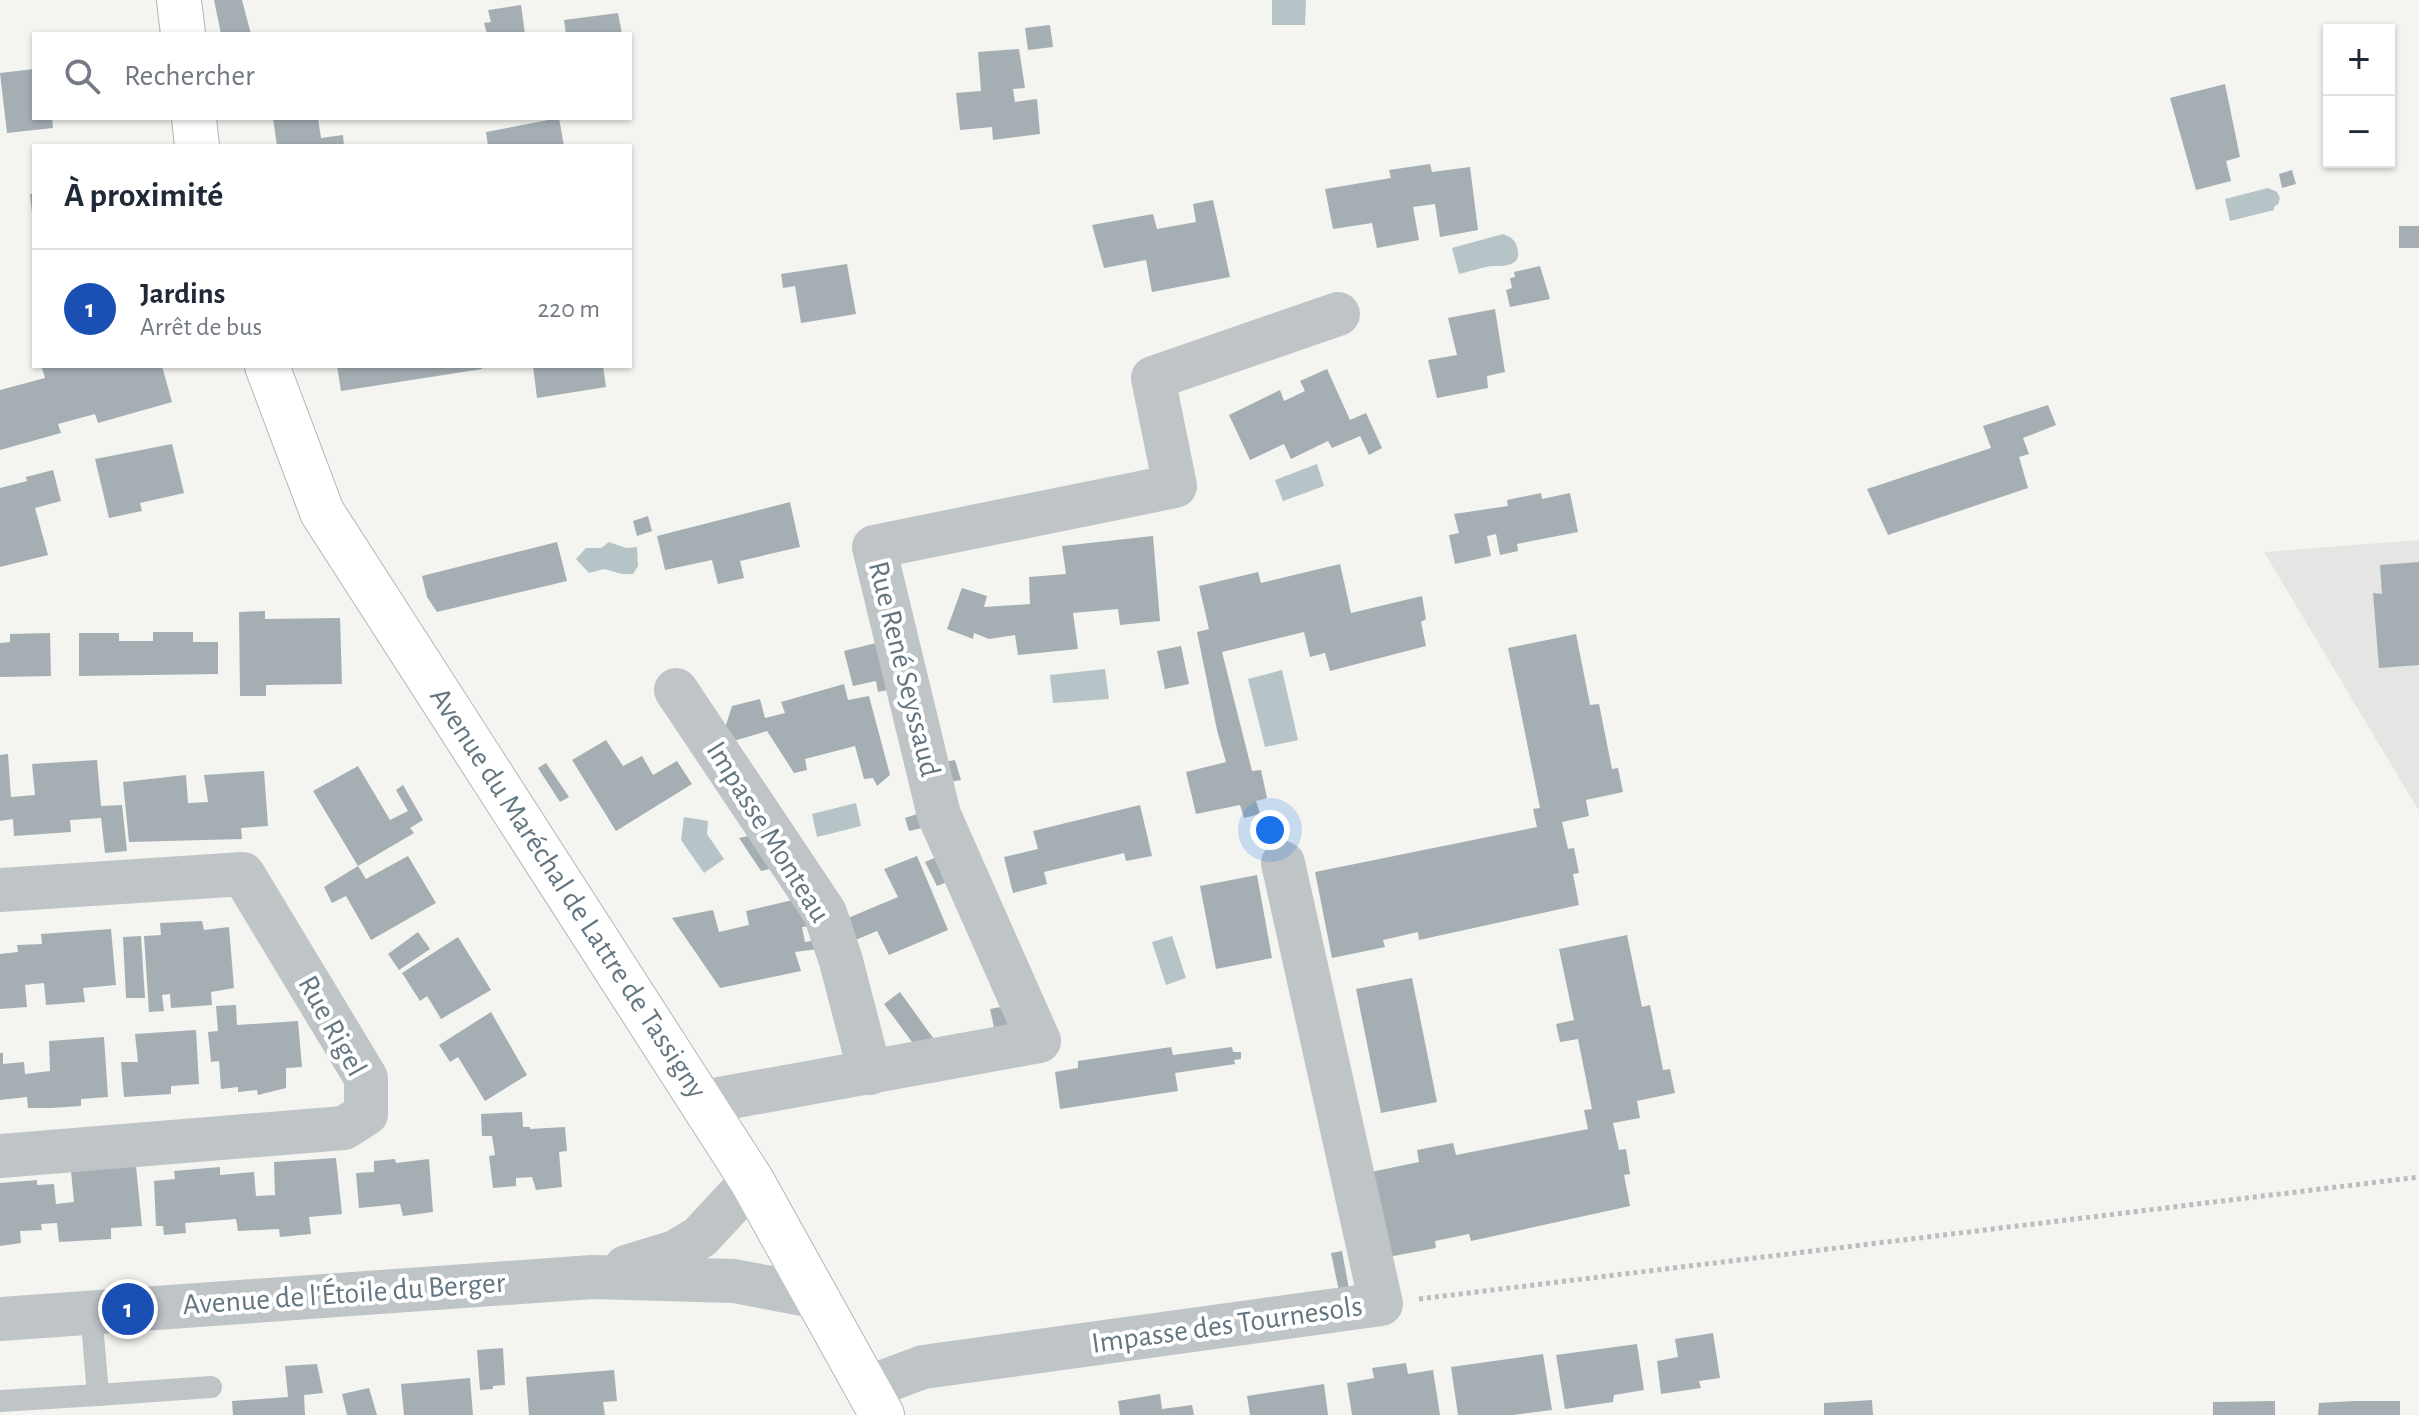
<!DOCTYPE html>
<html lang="fr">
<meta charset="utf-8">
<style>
:root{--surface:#fff;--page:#f6f6f7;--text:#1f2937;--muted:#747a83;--line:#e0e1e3;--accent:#111827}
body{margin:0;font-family:"Alegreya Sans",sans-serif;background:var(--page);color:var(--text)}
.controls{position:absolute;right:24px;top:24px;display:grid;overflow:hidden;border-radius:0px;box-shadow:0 2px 6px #0004}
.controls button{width:72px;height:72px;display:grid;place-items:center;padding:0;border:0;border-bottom:2px solid var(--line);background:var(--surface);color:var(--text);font:40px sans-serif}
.you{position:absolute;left:1270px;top:830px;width:28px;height:28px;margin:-20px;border:6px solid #fff;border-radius:50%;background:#1a73e8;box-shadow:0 0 0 12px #1a73e833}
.badge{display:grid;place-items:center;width:52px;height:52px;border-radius:50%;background:var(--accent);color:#fff;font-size:26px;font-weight:700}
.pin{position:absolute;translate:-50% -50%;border:4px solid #fff;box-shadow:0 2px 8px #0006}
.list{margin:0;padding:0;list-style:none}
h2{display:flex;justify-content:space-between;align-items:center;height:104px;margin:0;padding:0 32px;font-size:34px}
h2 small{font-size:26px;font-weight:400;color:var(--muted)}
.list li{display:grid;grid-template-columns:52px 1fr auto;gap:24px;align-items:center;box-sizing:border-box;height:120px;padding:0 32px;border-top:2px solid var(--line)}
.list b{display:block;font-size:30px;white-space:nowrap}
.list p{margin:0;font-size:26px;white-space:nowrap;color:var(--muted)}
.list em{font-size:26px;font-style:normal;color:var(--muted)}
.icon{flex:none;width:44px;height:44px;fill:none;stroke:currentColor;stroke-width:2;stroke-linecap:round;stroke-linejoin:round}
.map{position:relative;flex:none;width:2419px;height:1415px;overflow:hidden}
.search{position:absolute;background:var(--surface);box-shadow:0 2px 6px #0004;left:32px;top:32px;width:600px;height:88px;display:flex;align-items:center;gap:20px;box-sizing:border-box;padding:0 28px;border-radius:0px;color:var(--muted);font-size:30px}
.panel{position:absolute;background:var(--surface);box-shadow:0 2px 6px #0004;left:32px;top:144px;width:600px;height:224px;border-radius:0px}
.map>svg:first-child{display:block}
</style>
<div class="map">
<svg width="2419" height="1415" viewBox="0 0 2419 1415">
<rect width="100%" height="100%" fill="#f4f4f0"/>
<path fill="#e5e5e3" d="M2419 540V811L2264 552Z"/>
<g fill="#b6c4c7">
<path d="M1272 0H1306L1305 25H1272Z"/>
<path d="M2268 188 2277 192 2280 198 2278 204 2274 207V210L2230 221 2225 199Z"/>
<path d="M1503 234C1510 237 1515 239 1517 247 1523 267 1504 266 1492 266 1482 267 1469 272 1459 274L1452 248Z"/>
<path d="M1317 464 1324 486 1283 501 1275 480Z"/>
<path d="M609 542 626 548 637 547 638 566 633 574H622L604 569 589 573 576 559 586 548H601Z"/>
<path d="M1105 669 1109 699 1053 703 1050 675Z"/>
<path d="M1282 670 1298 740 1265 747 1248 679Z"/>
<path d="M856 803 861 826 817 837 812 814Z"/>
<path d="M684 817 708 821 707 834 724 859 704 873 681 840Z"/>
<path d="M1172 936 1186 978 1166 985 1152 942Z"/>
</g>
<g fill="#a5afb3">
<path d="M214 0H242L251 34H221Z"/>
<path d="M521 5 525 34H487L484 23 491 22 488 10Z"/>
<path d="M618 13 622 34H566L564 20Z"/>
<path d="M1050 25 1053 47 1028 50 1025 28Z"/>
<path d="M1019 49 1025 88 1013 89 1015 102 1037 99 1040 134 993 140 992 127 960 130 956 93 981 91 978 52Z"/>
<path d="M34 69V118H52L53 128 7 133 0 73Z"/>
<path d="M2225 84 2240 157 2226 161 2231 181 2196 190 2170 98Z"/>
<path d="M273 118H318L321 138 343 135 344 146H277Z"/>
<path d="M559 118 564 146H488L486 132Z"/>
<path d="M1430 164 1432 172 1470 167 1478 230 1440 237 1435 204 1413 207 1419 240 1377 248 1372 223 1333 229 1325 189 1391 178 1389 170Z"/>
<path d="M2292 170 2296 184 2282 188 2279 174Z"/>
<path d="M30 194H34V213H32Z"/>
<path d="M1213 200 1230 277 1152 292 1146 260 1104 268 1092 225 1153 214 1157 229 1196 222 1193 204Z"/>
<rect x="2399" y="226" width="20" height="22"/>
<path d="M847 264 856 314 801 323 795 286 783 288 781 274Z"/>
<path d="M1540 266 1550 299 1510 307 1506 290 1512 288 1510 278 1515 277 1514 272Z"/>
<path d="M1495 309 1505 372 1487 376 1488 388 1437 398 1428 360 1457 355 1448 318Z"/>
<path d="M51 366H162L172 402 98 423 95 414 58 424 61 433 0 450V390L45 378 42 368Z"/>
<path d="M337 366H482V369L341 391Z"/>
<path d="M533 366H603L606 387 537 398Z"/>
<path d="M1327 369 1350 420 1366 413 1382 448 1369 455 1360 436 1332 448 1328 441 1291 459 1284 444 1250 460 1229 415 1280 390 1284 401 1305 391 1300 381Z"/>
<path d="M2048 405 2056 425 2023 438 2029 454 2019 457 2028 488 1888 535 1867 489 1991 448 1983 426Z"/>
<path d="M172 444 184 493 140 503 142 511 109 518 95 459Z"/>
<path d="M53 470 61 501 35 508 48 555 0 567V488L27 481 26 477Z"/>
<path d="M1541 493 1542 499 1570 493 1578 532 1517 544 1518 551 1500 555 1496 534 1487 536 1491 556 1455 564 1449 535 1459 533 1454 514 1508 506 1507 500Z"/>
<path d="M790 502 800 547 740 561 744 578 718 584 712 560 665 570 657 536Z"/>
<path d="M648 516 652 531 637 536 633 521Z"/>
<path d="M1153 536 1160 621 1120 625 1118 609 1073 613 1078 649 1018 655 1015 635 989 639 974 633 973 639 947 629 962 588 987 596 984 607 1030 604 1029 577 1066 574 1062 546Z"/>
<path d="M557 542 567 581 437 612 427 597 422 576Z"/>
<path d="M2419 562V665L2379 668 2373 593 2382 594 2380 565Z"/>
<path d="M1340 564 1351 613 1422 596 1426 619 1421 622 1426 646 1330 671 1325 653 1310 657 1304 632 1222 652 1252 771 1261 770 1267 798 1256 801 1260 814 1244 818 1240 805 1196 814 1186 772 1226 762 1217 730 1197 632 1209 629 1199 586 1258 572 1261 583Z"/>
<path d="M265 611V619L340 618 342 684 266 685V696H240L239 612Z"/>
<path d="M153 632H193V642H218V674L79 676V633H119V641H153Z"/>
<path d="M50 633 51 676 0 677V643L10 642V634Z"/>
<path d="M1576 634 1590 705 1599 704 1612 769 1618 768 1623 792 1586 800 1589 816 1562 822 1568 849 1574 848 1579 873 1573 874 1579 905 1419 940 1418 932 1383 940 1385 947 1332 958 1315 872 1537 827 1533 809 1540 808 1508 648Z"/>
<path d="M876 643 888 690 878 692 876 681 853 686 844 651Z"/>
<path d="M1181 646 1189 684 1165 689 1157 651Z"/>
<path d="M844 684 848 700 869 696 890 775 877 786 873 778 864 779 855 746 805 759 807 770 794 773 767 731 727 743 725 728 732 706 760 699 765 718 785 713 781 702Z"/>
<path d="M606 740 623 766 642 756 653 775 677 761 692 784 616 831 572 760Z"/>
<path d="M8 754 11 797 35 795 32 764 97 760 101 806 122 805 127 851 105 853 101 818 70 820 71 832 14 836 13 819 0 821V755Z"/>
<path d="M955 760 961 780 949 782 944 762Z"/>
<path d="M546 763 569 797 560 802 538 768Z"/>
<path d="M358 766 390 820 408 811 396 790 403 785 423 820 410 828 414 833 358 866 313 791Z"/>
<path d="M264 771 268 826 241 828 242 839 129 842 123 782 186 775 188 803 208 802 204 775Z"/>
<path d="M1140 805 1152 856 1126 861 1124 853 1044 872 1047 884 1013 893 1004 857 1038 849 1033 831Z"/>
<path d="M920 813 926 827 909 831 905 818Z"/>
<path d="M756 834 779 867 761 871 739 838Z"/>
<path d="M408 856 436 903 371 940 346 896 332 903 324 887 358 866 366 879Z"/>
<path d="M917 856 948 930 889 955 877 931 853 941 848 918 898 897 884 869Z"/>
<path d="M939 856 950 881 937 886 925 862Z"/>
<path d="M1257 875 1272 958 1216 969 1200 886Z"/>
<path d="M801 898 819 925 802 927 805 942 823 939 825 948 795 952 801 971 720 988 672 918 713 910 719 932 749 925 746 911Z"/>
<path d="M202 921 204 930 229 927 234 988 211 992 212 1005 171 1008 170 994 162 995 164 1011 149 1012 144 936 161 935 160 923Z"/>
<path d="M111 929 116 985 83 988 85 1002 46 1005 44 983 25 985 27 1007 0 1009V954L18 952 17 945 42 944 41 934Z"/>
<path d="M418 932 430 949 399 970 388 954Z"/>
<path d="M1627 935 1642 1007 1650 1005 1663 1070 1670 1069 1675 1093 1637 1101 1640 1118 1613 1123 1619 1150 1626 1149 1630 1174 1624 1175 1630 1206 1471 1241 1469 1234 1435 1241 1436 1248 1383 1258 1366 1173 1419 1162 1417 1150 1453 1143 1456 1155 1588 1129 1584 1110 1592 1109 1578 1039 1560 1042 1556 1024 1574 1020 1559 949Z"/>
<path d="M141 936 145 998H126L123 937Z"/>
<path d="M458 937 491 990 441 1019 427 996 420 1001 402 973Z"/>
<path d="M1412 978 1437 1102 1381 1113 1356 989Z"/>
<path d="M900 992 936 1042 915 1046 884 1004Z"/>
<path d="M236 1005 237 1025 298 1021 302 1067 286 1068V1088L258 1095 257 1090 238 1092V1087L221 1089 219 1061 211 1062 208 1032 218 1031 216 1006Z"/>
<path d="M1006 1006 1011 1018 1005 1030 995 1032 990 1009Z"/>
<path d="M491 1012 527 1075 485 1101 458 1057 450 1062 439 1045Z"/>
<path d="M196 1030 199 1084 171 1086V1094L124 1097 121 1062H138L135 1034Z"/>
<path d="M104 1037 108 1097 81 1099V1106L51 1108H28L27 1097 0 1100V1053H3V1064L24 1062 25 1074 50 1071 49 1041Z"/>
<path d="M1171 1047 1173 1055 1232 1047 1233 1052H1241V1059L1234 1060 1235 1064 1175 1073 1178 1091 1060 1109 1055 1072 1078 1068V1061Z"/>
<path d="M522 1112 523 1127H530V1129L565 1127 567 1151 559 1152 562 1187 536 1190 532 1177 516 1178V1186L493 1188 489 1156 495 1155 492 1136H482L481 1114Z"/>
<path d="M336 1158 342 1214 309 1217 311 1234 280 1237 279 1229 238 1231 236 1219 185 1223 186 1233 164 1235 163 1226H156L154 1181 175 1179 174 1171 220 1167V1175L254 1172 256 1196 275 1195 274 1162Z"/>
<path d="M395 1159 396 1163 429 1159 433 1212 403 1216 400 1204 359 1208 356 1173 374 1172V1161Z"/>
<path d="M136 1166 142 1226 111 1228V1239L59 1242 57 1223 41 1224 42 1230 20 1231 21 1243 0 1246V1183L37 1180V1185L54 1184 56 1204 74 1202 71 1171Z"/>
<path d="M1342 1251 1349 1289 1339 1291 1331 1253Z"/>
<path d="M1713 1333 1720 1378 1699 1381 1701 1388 1661 1394 1657 1361 1678 1357 1675 1339Z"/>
<path d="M1637 1344 1644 1390 1614 1395 1613 1402 1565 1409 1556 1355Z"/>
<path d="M503 1348 505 1385 493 1386V1389L480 1390 477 1350Z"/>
<path d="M1543 1354 1552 1410 1513 1415H1458L1451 1367Z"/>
<path d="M1406 1363 1408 1374 1433 1370 1440 1415H1352L1347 1383 1374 1378 1372 1368Z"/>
<path d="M317 1364 323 1393 304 1395 305 1415H233L232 1401 288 1397 285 1366Z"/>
<path d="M614 1370 617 1401 603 1402 605 1415H529L526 1377Z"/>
<path d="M470 1378 473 1415H404L401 1384Z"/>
<path d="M1324 1384 1328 1415H1250L1247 1396Z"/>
<path d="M369 1388 377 1415H347L342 1394Z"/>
<path d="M1160 1394 1162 1409 1192 1405 1194 1415H1120L1118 1401Z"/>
<path d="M1872 1400 1873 1415H1824V1403Z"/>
<path d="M2275 1401V1415H2213V1402Z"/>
<path d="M2354 1401H2400V1415H2318L2319 1403Z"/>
</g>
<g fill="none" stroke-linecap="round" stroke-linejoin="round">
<defs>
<g id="secondary">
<path d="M179 0 183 34"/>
<path d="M194 118 197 146"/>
<path d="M267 366 322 512 752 1181 882 1415"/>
</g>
</defs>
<use href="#secondary" stroke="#b1b7bb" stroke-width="46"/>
<path stroke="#bbbdbf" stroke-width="5" stroke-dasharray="4 4" stroke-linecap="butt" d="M1419 1299 2419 1177"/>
<g stroke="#bfc4c6" stroke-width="22">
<path d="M98 1395 211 1387"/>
<path d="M0 1401 98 1395 91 1311"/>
</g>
<g stroke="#bfc4c6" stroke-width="44">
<path d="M676 690 825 913 841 961 870 1073"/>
<path d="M0 890 243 874 366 1078V1114L344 1128 0 1156"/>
<path d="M703 1102 1039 1041 939 815 874 547 1175 486 1153 378 1338 314"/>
<path d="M626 1267 675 1252 700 1237 752 1181"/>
<path d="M0 1319 592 1277 734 1281 818 1297"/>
<path d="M867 1388 923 1367 1381 1304 1283 863"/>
</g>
<use href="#secondary" stroke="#fff" stroke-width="44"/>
</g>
<g text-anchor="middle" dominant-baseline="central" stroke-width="8" stroke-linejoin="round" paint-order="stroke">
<g font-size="30" fill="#637681" stroke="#fff">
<text transform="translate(904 669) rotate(76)">Rue René Seyssaud</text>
<text transform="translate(768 832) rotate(58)">Impasse Monteau</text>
<text transform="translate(568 893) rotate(57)">Avenue du Maréchal de Lattre de Tassigny</text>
<text transform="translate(332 1026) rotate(61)">Rue Rigel</text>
<text transform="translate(344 1294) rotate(-4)">Avenue de l'Étoile du Berger</text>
<text transform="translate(1227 1325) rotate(-8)">Impasse des Tournesols</text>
</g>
</g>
</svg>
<div class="controls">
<button>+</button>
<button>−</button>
</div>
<div class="you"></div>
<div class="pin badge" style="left:128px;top:1309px;background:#1a4fb4">1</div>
<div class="search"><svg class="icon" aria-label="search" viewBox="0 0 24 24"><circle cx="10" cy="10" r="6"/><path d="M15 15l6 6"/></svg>Rechercher</div>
<section class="panel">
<h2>À proximité<small></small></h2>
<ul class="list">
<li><span class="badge" style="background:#1a4fb4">1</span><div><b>Jardins</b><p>Arrêt de bus</p></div><em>220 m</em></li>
</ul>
</section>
</div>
